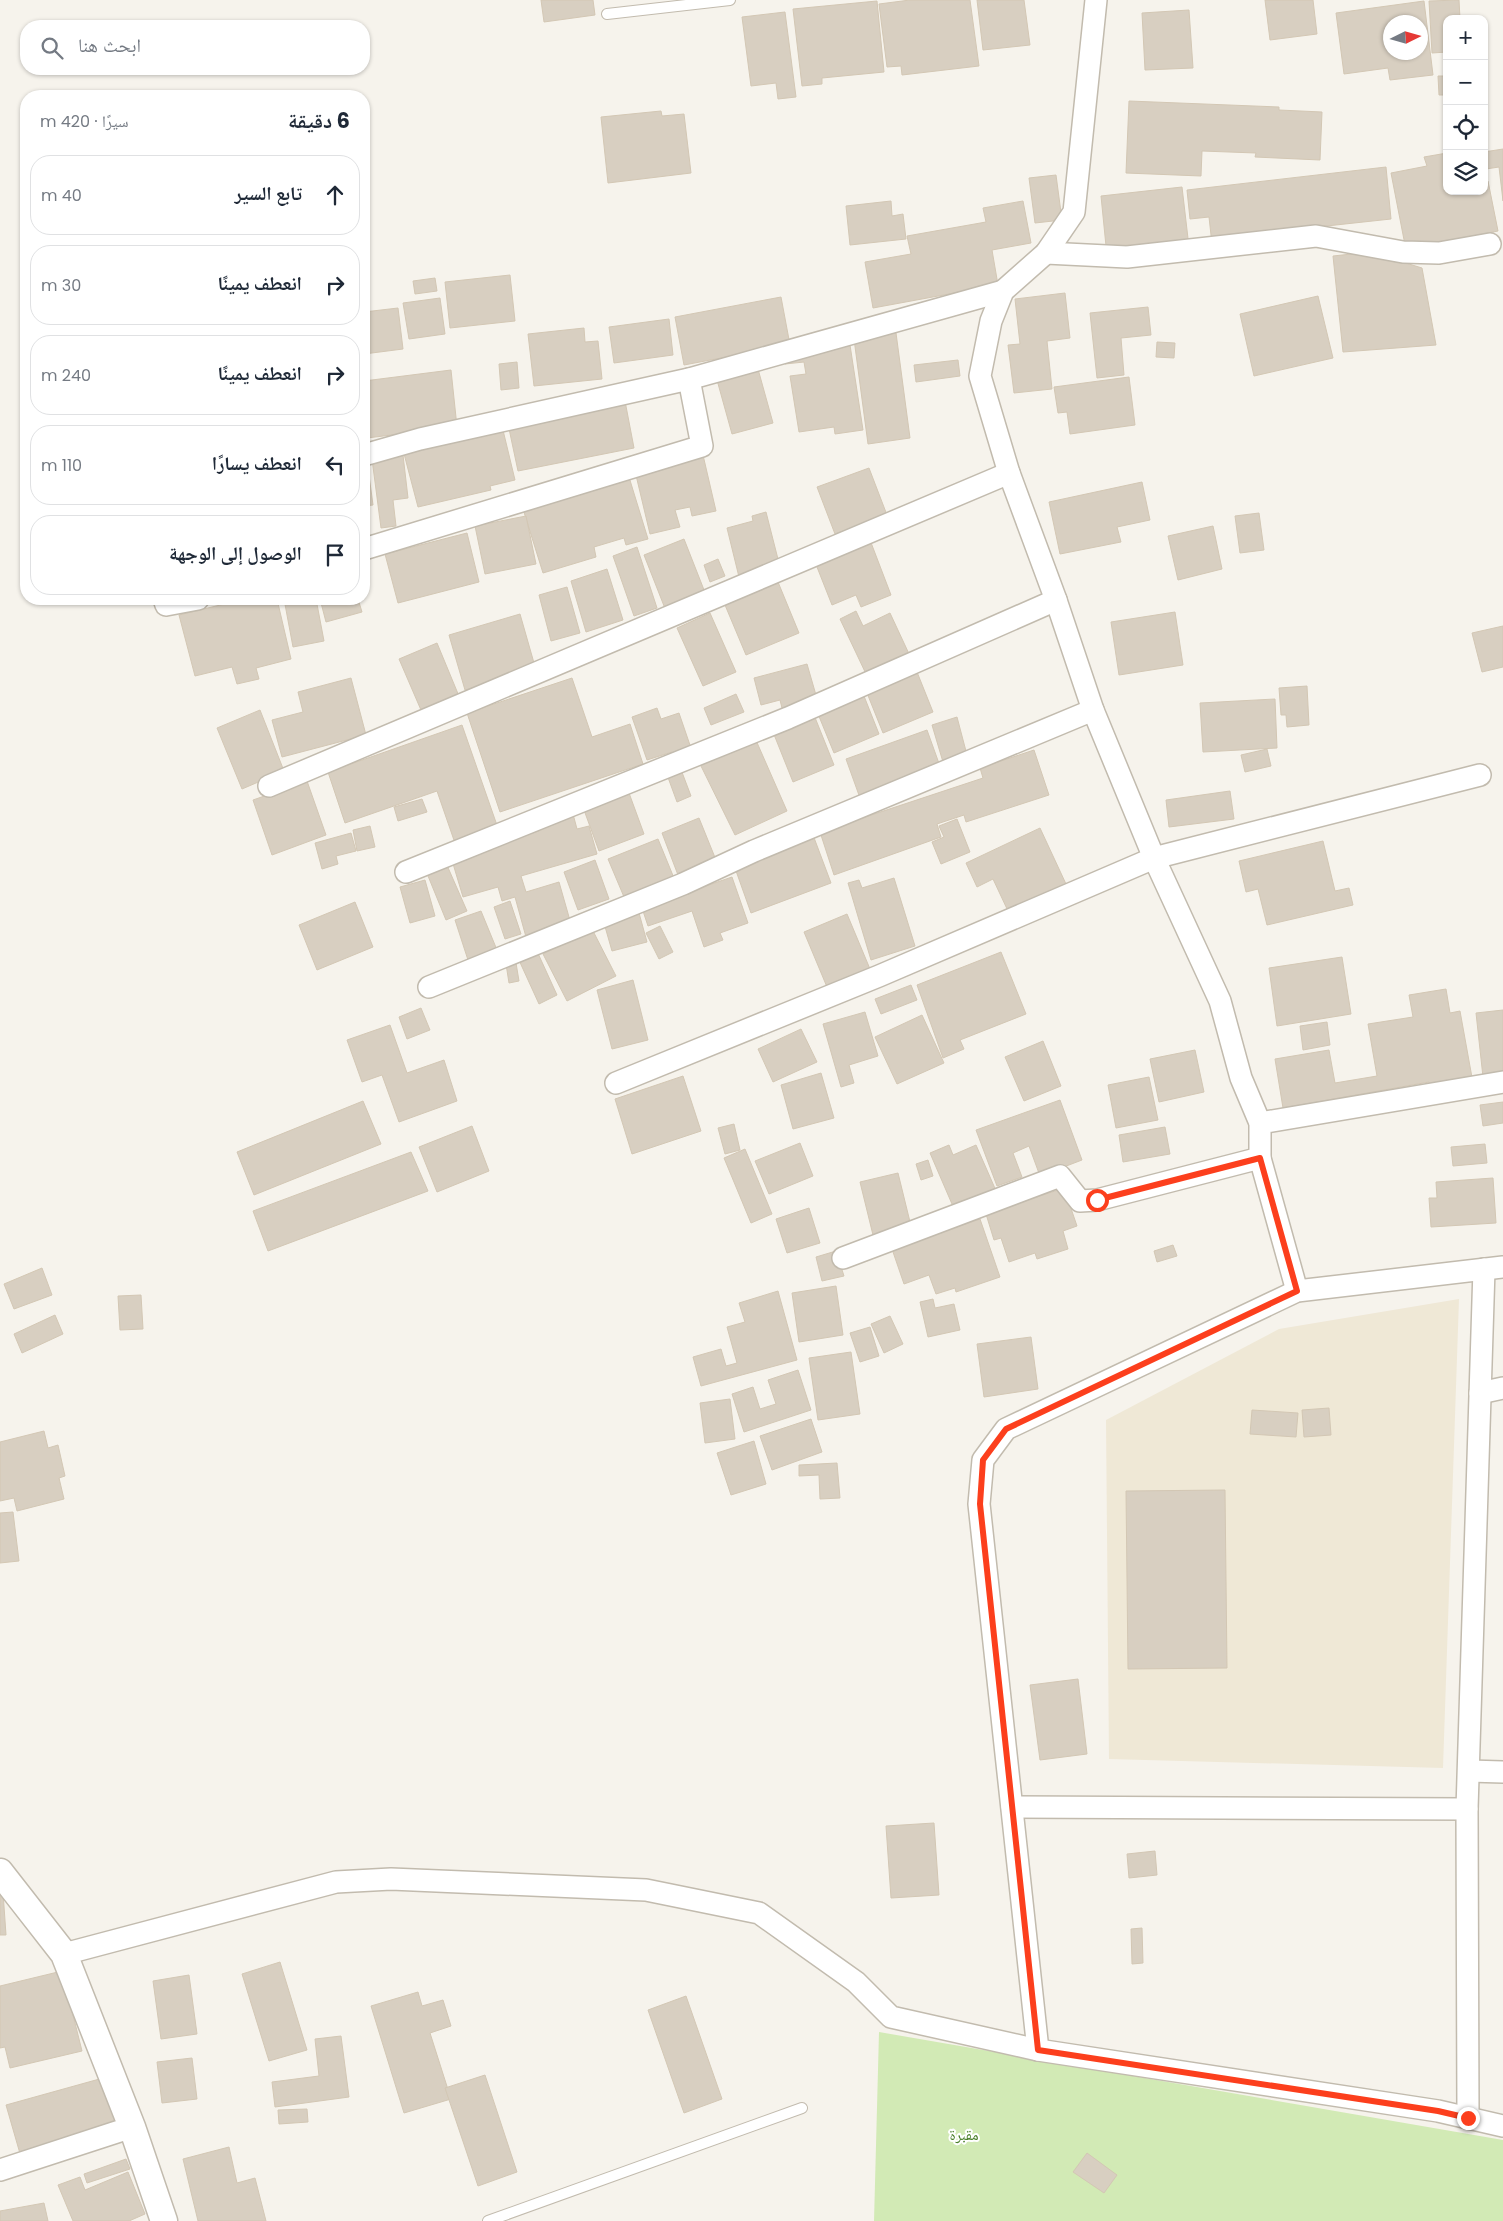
<!DOCTYPE html>
<html lang="ar">
<meta charset="utf-8">
<style>
:root{--surface:#fff;--page:#f6f6f7;--text:#1f2937;--muted:#747a83;--line:#e0e1e3}
body{margin:0;font-family:Poppins,"Noto Naskh Arabic",sans-serif;background:var(--page);color:var(--text);direction:rtl}
.controls{position:absolute;right:15px;top:15px;display:grid;overflow:hidden;border-radius:10px;box-shadow:0 1px 4px #0004}
.controls button{width:45px;height:45px;display:grid;place-items:center;padding:0;border:0;border-bottom:1px solid var(--line);background:var(--surface);color:var(--text);font:25px sans-serif}
.compass{position:absolute;left:1383px;top:15px;width:45px;height:45px;border-radius:50%;background:var(--surface);box-shadow:0 1px 4px #0004;rotate:85deg}
.stop{position:absolute;width:15px;height:15px;margin:-11px;border:4px solid #fc3f1d;border-radius:50%;background:#fff}
.stop.end{background:#fc3f1d;border-color:#fff;box-shadow:0 1px 5px #0008}
.list{margin:0;padding:0;list-style:none}
h2{display:flex;justify-content:space-between;align-items:center;height:65px;margin:0;padding:0 20px;font-size:21px}
h2 small{font-size:16px;font-weight:400;color:var(--muted)}
.list li{display:grid;grid-template-columns:32px 1fr auto;gap:15px;align-items:center;box-sizing:border-box;height:80px;margin:0 10px 10px;padding:0 10px;border:1px solid var(--line);border-radius:20px}
.list b{display:block;font-size:19px;white-space:nowrap}
.list em{font-size:16px;font-style:normal;color:var(--muted)}
.icon{flex:none;width:28px;height:28px;fill:none;stroke:currentColor;stroke-width:2;stroke-linecap:round;stroke-linejoin:round}
.map{position:relative;flex:none;width:1503px;height:2221px;overflow:hidden;direction:ltr}
.search{position:absolute;background:var(--surface);box-shadow:0 1px 4px #0004;left:20px;top:20px;width:350px;height:55px;display:flex;align-items:center;gap:12px;box-sizing:border-box;padding:0 18px;border-radius:20px;color:var(--muted);font-size:19px}
.panel{position:absolute;background:var(--surface);box-shadow:0 1px 4px #0004;left:20px;top:90px;width:350px;height:515px;border-radius:20px;direction:rtl}
.map>svg:first-child{display:block}
</style>
<div class="map">
<svg width="1503" height="2221" viewBox="0 0 1503 2221">
<rect width="100%" height="100%" fill="#f6f3ec"/>
<path fill="#efe8d6" d="M1459 1299 1443 1768 1109 1759 1106 1420 1279 1329Z"/>
<path fill="#d2eab5" d="M879 2032 1503 2140V2221H874Z"/>
<g fill="#d8cfc1" stroke="#d3c7b4" fill-rule="evenodd">
<path d="M541 0H593L595 15 544 22Z"/>
<path d="M910 0H970L979 66 902 75 901 66 887 67 879 4Z"/>
<path d="M977 0H1024L1030 45 983 50Z"/>
<path d="M1265 0H1313L1317 34 1270 40Z"/>
<path d="M1459 0 1460 19H1447V52L1432 53 1429 1Z"/>
<path d="M877 1 884 72 822 78V84L802 86 793 9Z"/>
<path d="M1424 1 1433 75 1390 80 1388 68 1344 74 1336 13ZM1390 22H1420V52H1390Z"/>
<path d="M1189 10 1193 68 1145 70 1142 13Z"/>
<path d="M785 12 796 97 778 99 776 83 751 86 742 17Z"/>
<path d="M1438 76H1447V95H1439Z"/>
<path d="M1129 101 1279 107V110L1322 112 1320 160 1255 157 1256 153 1202 151 1201 176 1126 173Z"/>
<path d="M661 111 662 116 684 114 691 173 608 183 601 117Z"/>
<path d="M1503 149V201L1499 167 1486 169 1484 152Z"/>
<path d="M1447 153V191H1484V182L1488 181 1498 231 1406 250 1391 173 1427 166 1424 157Z"/>
<path d="M1386 167 1391 219 1262 233 1212 244 1209 217 1190 219 1187 190Z"/>
<path d="M1056 175 1062 220 1035 223 1029 178Z"/>
<path d="M1182 187 1189 247 1107 256 1101 196Z"/>
<path d="M891 201 892 216 903 214 906 239 850 245 846 206Z"/>
<path d="M1023 201 1031 243 992 250 998 285 873 308 865 262 911 254 907 236 986 222 983 208Z"/>
<path d="M1370 252 1422 268 1436 345 1343 352 1333 256Z"/>
<path d="M510 275 515 321 450 328 445 282Z"/>
<path d="M435 278 437 291 415 294 413 281Z"/>
<path d="M1065 293 1070 338 1047 341 1052 389 1014 393 1008 345 1020 344 1015 299Z"/>
<path d="M1318 296 1333 358 1254 376 1240 314Z"/>
<path d="M781 297 790 345 684 365 675 317Z"/>
<path d="M440 298 445 334 409 339 403 303Z"/>
<path d="M1148 307 1151 335 1121 338 1124 375 1097 378 1090 313Z"/>
<path d="M398 308 403 349 364 354V312Z"/>
<path d="M669 319 673 355 614 363 609 327Z"/>
<path d="M584 328 585 342 598 341 602 379 534 386 528 334Z"/>
<path d="M896 333 910 438 868 444 854 339Z"/>
<path d="M1157 342 1175 343 1174 358 1156 357Z"/>
<path d="M850 345 863 430 835 434 834 427 799 432 790 376 806 374 804 362 785 364 783 354Z"/>
<path d="M958 360 960 376 916 382 914 365Z"/>
<path d="M517 362 519 388 501 390 499 364Z"/>
<path d="M758 369 773 423 732 434 717 380Z"/>
<path d="M451 370 457 427 367 438 364 381Z"/>
<path d="M1129 377 1135 425 1070 434 1067 412 1058 413 1054 387Z"/>
<path d="M625 401 634 448 518 471 508 424Z"/>
<path d="M502 426 515 480 490 486 491 490 418 507 403 450Z"/>
<path d="M403 455 408 498 393 500 396 526 381 528 372 459Z"/>
<path d="M703 455 716 511 692 516 690 507 675 510 680 527 650 534 635 471Z"/>
<path d="M368 468 373 505 364 506V469Z"/>
<path d="M869 468 887 515 835 534 817 487Z"/>
<path d="M629 477 648 539 626 545 624 538 594 547 596 557 543 573 523 509Z"/>
<path d="M1142 482 1150 520 1117 527 1121 542 1060 554 1049 502Z"/>
<path d="M766 512 780 567 739 577 727 528 753 521 752 516Z"/>
<path d="M1259 513 1264 550 1240 553 1235 516Z"/>
<path d="M526 516 536 564 485 574 475 526Z"/>
<path d="M1213 526 1222 569 1178 580 1168 536Z"/>
<path d="M467 533 479 582 398 603 385 554Z"/>
<path d="M684 539 706 595 666 611 644 555Z"/>
<path d="M870 540 891 595 861 607 856 595 832 605 815 562Z"/>
<path d="M637 547 657 608 634 616 613 556Z"/>
<path d="M718 559 725 576 710 582 704 565Z"/>
<path d="M607 569 623 620 586 632 571 581Z"/>
<path d="M778 582 799 633 746 655 725 605Z"/>
<path d="M567 587 580 633 551 641 539 595Z"/>
<path d="M245 599H277L291 659 256 668 259 679 237 684 232 667 195 676 179 615Z"/>
<path d="M284 599H316L324 641 293 647Z"/>
<path d="M320 599H358L362 612 326 622Z"/>
<path d="M856 611 863 626 890 613 910 656 867 676 840 619Z"/>
<path d="M1175 612 1183 665 1119 675 1111 622Z"/>
<path d="M710 613 736 672 703 686 677 628Z"/>
<path d="M520 614 536 670 465 690 449 635Z"/>
<path d="M1503 626V667L1482 672 1472 633Z"/>
<path d="M437 643 461 701 424 717 399 659Z"/>
<path d="M807 664 818 702 783 712 780 700 761 705 754 678Z"/>
<path d="M915 667 933 712 883 733 865 688Z"/>
<path d="M351 678 366 735 282 757 272 720 303 712 298 692Z"/>
<path d="M572 678 592 737 630 724 643 764 500 812 467 713Z"/>
<path d="M1307 686 1309 725 1287 727 1286 715H1281L1279 688Z"/>
<path d="M862 691 879 734 834 753 816 709Z"/>
<path d="M736 694 744 712 711 725 704 708Z"/>
<path d="M1275 699 1277 748 1203 752 1200 703Z"/>
<path d="M657 708 661 719 679 713 692 751 674 757 672 752 647 760 632 717Z"/>
<path d="M260 710 284 771 242 789 217 728Z"/>
<path d="M814 715 834 765 793 782 773 732Z"/>
<path d="M957 717 967 755 943 762 932 725Z"/>
<path d="M462 725 499 831 456 846 437 791 345 823 328 772Z"/>
<path d="M927 730 941 769 860 798 846 759Z"/>
<path d="M755 738 787 811 735 835 700 764Z"/>
<path d="M1267 749 1271 766 1245 772 1241 755Z"/>
<path d="M1034 750 1049 795 966 822 964 815 937 824 941 837 834 875 820 832 983 778 980 768Z"/>
<path d="M680 767 691 796 677 802 666 772Z"/>
<path d="M307 781 326 835 272 855 253 800Z"/>
<path d="M1230 791 1234 819 1169 827 1166 800Z"/>
<path d="M629 793 644 834 599 851 584 810Z"/>
<path d="M422 799 427 812 398 821 394 807Z"/>
<path d="M573 814 577 829 589 826 597 854 521 876 526 892 559 882 571 924 526 937 515 897 502 901 498 887 463 897 451 857 539 831 537 824Z"/>
<path d="M699 818 716 860 678 875 662 833Z"/>
<path d="M957 819 970 852 941 864 932 842 944 837 939 826Z"/>
<path d="M370 826 375 847 357 851 353 830Z"/>
<path d="M1040 828 1066 884 1008 911 993 879 977 887 966 863Z"/>
<path d="M351 833 356 851 336 856 338 864 322 869 315 843Z"/>
<path d="M813 835 831 883 751 913 735 868Z"/>
<path d="M658 839 676 883 627 904 608 859Z"/>
<path d="M1323 841 1335 891 1349 888 1353 905 1267 925 1258 889 1246 892 1239 861Z"/>
<path d="M595 860 609 899 578 910 564 872Z"/>
<path d="M446 863 467 911 446 920 426 871Z"/>
<path d="M732 877 748 923 720 933 723 940 704 947 692 911 648 926 642 908Z"/>
<path d="M894 878 915 946 871 960 848 883 859 880 862 888Z"/>
<path d="M425 880 435 916 410 923 400 887Z"/>
<path d="M510 901 521 934 505 939 494 907Z"/>
<path d="M355 902 373 947 317 970 299 925Z"/>
<path d="M481 911 497 950 468 960 455 920Z"/>
<path d="M639 913 647 942 612 951 604 923Z"/>
<path d="M847 914 870 969 827 987 804 932Z"/>
<path d="M660 926 673 952 659 959 646 933Z"/>
<path d="M592 929 616 976 567 1001 543 954Z"/>
<path d="M536 949 557 995 539 1004 518 958Z"/>
<path d="M1001 952 1026 1014 960 1040 964 1049 943 1058 917 985Z"/>
<path d="M1342 957 1351 1014 1277 1026 1269 968Z"/>
<path d="M516 963 519 981 509 983 506 964Z"/>
<path d="M633 980 648 1040 612 1049 597 990Z"/>
<path d="M911 985 917 1000 881 1014 875 999Z"/>
<path d="M1446 989 1450 1013 1460 1011 1473 1083 1431 1090 1429 1082 1283 1108 1275 1059 1329 1050 1335 1083 1377 1076 1368 1024 1413 1017 1409 995Z"/>
<path d="M421 1008 430 1030 407 1039 399 1017Z"/>
<path d="M1503 1010V1075L1483 1077 1476 1013Z"/>
<path d="M865 1012 878 1056 849 1065 854 1083 841 1087 823 1024Z"/>
<path d="M922 1015 944 1063 897 1084 875 1037Z"/>
<path d="M1327 1022 1330 1045 1303 1050 1300 1026Z"/>
<path d="M390 1025 407 1073 444 1060 457 1101 399 1122 382 1075 362 1082 347 1040Z"/>
<path d="M801 1029 817 1062 773 1082 758 1049Z"/>
<path d="M1043 1041 1061 1086 1024 1101 1005 1057Z"/>
<path d="M1195 1050 1204 1092 1159 1102 1150 1059Z"/>
<path d="M821 1073 834 1118 793 1129 781 1085Z"/>
<path d="M683 1076 701 1131 632 1154 615 1099Z"/>
<path d="M1149 1077 1158 1120 1116 1128 1108 1085Z"/>
<path d="M1060 1100 1082 1160 1040 1176 1029 1146 1013 1153 1022 1177 997 1186 976 1130Z"/>
<path d="M363 1101 381 1144 254 1195 237 1152Z"/>
<path d="M1503 1102V1123L1483 1126 1480 1105Z"/>
<path d="M734 1124 740 1150 725 1154 718 1128Z"/>
<path d="M472 1126 489 1171 437 1192 419 1147Z"/>
<path d="M1165 1127 1170 1154 1123 1162 1119 1135Z"/>
<path d="M800 1143 813 1176 769 1194 755 1161Z"/>
<path d="M1485 1144 1487 1163 1453 1166 1451 1147Z"/>
<path d="M949 1145 953 1155 976 1145 997 1193 955 1211 930 1153Z"/>
<path d="M745 1149 772 1214 751 1223 724 1158Z"/>
<path d="M411 1152 428 1191 268 1251 253 1211Z"/>
<path d="M928 1160 933 1176 921 1180 916 1164Z"/>
<path d="M898 1173 911 1226 873 1235 860 1182Z"/>
<path d="M1493 1178 1496 1223 1431 1227 1429 1198H1437L1436 1182Z"/>
<path d="M1064 1188 1077 1226 1063 1231 1068 1249 1037 1259 1035 1253 1009 1262 1001 1238 994 1240 986 1214Z"/>
<path d="M809 1208 820 1243 787 1253 776 1219Z"/>
<path d="M980 1219 1000 1277 956 1292 955 1288 936 1294 929 1275 904 1284 892 1249Z"/>
<path d="M1173 1245 1177 1256 1157 1262 1154 1251Z"/>
<path d="M836 1251 844 1276 822 1281 816 1257Z"/>
<path d="M42 1268 52 1295 14 1309 4 1284Z"/>
<path d="M836 1286 843 1335 799 1342 792 1293Z"/>
<path d="M778 1291 797 1360 701 1386 693 1357 721 1349 726 1366 737 1363 727 1327 745 1322 739 1303Z"/>
<path d="M141 1295 143 1329 120 1330 118 1296Z"/>
<path d="M933 1299 935 1308 954 1304 960 1330 928 1337 920 1302Z"/>
<path d="M55 1315 63 1334 22 1353 14 1334Z"/>
<path d="M890 1316 903 1344 884 1353 871 1324Z"/>
<path d="M870 1327 879 1356 860 1362 850 1333Z"/>
<path d="M1031 1337 1038 1389 984 1397 977 1344Z"/>
<path d="M851 1352 860 1414 818 1420 809 1358Z"/>
<path d="M798 1370 811 1410 744 1432 732 1394 753 1387 760 1409 776 1404 768 1380Z"/>
<path d="M730 1399 735 1439 705 1443 700 1403Z"/>
<path d="M1329 1408 1331 1435 1304 1437 1302 1410Z"/>
<path d="M1252 1410 1298 1413 1296 1437 1250 1434Z"/>
<path d="M811 1419 822 1452 772 1470 760 1436Z"/>
<path d="M44 1431 48 1448 58 1445 65 1476 59 1478 64 1499 17 1511 14 1498 0 1501V1442Z"/>
<path d="M754 1441 766 1484 731 1495 717 1453Z"/>
<path d="M837 1463 840 1498 820 1499 819 1475 799 1476V1465Z"/>
<path d="M1225 1490 1227 1668 1128 1669 1126 1491Z"/>
<path d="M13 1512 19 1561 0 1563V1513Z"/>
<path d="M1078 1679 1087 1754 1040 1760 1030 1685Z"/>
<path d="M934 1823 939 1895 891 1898 886 1826Z"/>
<path d="M1155 1851 1157 1875 1129 1878 1127 1854Z"/>
<path d="M0 1892H3L6 1935H0Z"/>
<path d="M1142 1928 1143 1963 1132 1964 1131 1929Z"/>
<path d="M280 1962 307 2050 269 2061 242 1974Z"/>
<path d="M62 1971 82 2051 10 2068 5 2047 0 2048V1986Z"/>
<path d="M189 1975 197 2034 161 2039 153 1981Z"/>
<path d="M418 1992 422 2006 443 2000 451 2026 430 2033 451 2099 404 2113 371 2006Z"/>
<path d="M686 1996 722 2099 684 2113 648 2010Z"/>
<path d="M341 2036 349 2097 275 2107 272 2082 319 2076 315 2039Z"/>
<path d="M192 2058 197 2099 162 2103 157 2062Z"/>
<path d="M485 2075 517 2172 478 2186 445 2088Z"/>
<path d="M103 2078 118 2130 21 2157 6 2105Z"/>
<path d="M307 2109 308 2122 279 2124 278 2110Z"/>
<path d="M229 2147 237 2183 255 2178 266 2221H198L183 2159Z"/>
<path d="M1087 2153 1117 2175 1104 2193 1073 2172Z"/>
<path d="M126 2159 130 2169 87 2183 84 2174Z"/>
<path d="M128 2172 145 2214 129 2221H73L58 2185 80 2177 85 2190Z"/>
<path d="M44 2203 48 2221H0V2211Z"/>
</g>
<g fill="none" stroke-linecap="round" stroke-linejoin="round">
<defs>
<g id="service">
<path d="M607 14 730 0"/>
<path d="M488 2221 802 2108"/>
</g>
<g id="minor">
<path d="M1096 0 1074 212 1046 253 1003 291 991 321 980 376 1009 473 1056 600 1093 710 1154 858 1220 1001 1241 1078 1260 1123V1158L1297 1291"/>
<path d="M1046 253 1127 257 1316 236 1403 252 1439 253 1490 244"/>
<path d="M364 455 420 439 689 379 1003 291"/>
<path d="M364 549 702 446 689 379"/>
<path d="M164 599 166 605 198 599"/>
<path d="M269 786 1009 473"/>
<path d="M406 872 788 718 1056 600"/>
<path d="M429 987 683 884 754 851 1093 710"/>
<path d="M616 1083 879 976 1154 858 1480 775"/>
<path d="M1260 1123 1503 1082"/>
<path d="M843 1258 1060 1176 1080 1201 1097 1200 1260 1158"/>
<path d="M1503 1267 1297 1291 1006 1429 983 1460 979 1504 1038 2050 1438 2111 1503 2126"/>
<path d="M1480 1393 1503 1388"/>
<path d="M1469 1771 1503 1772"/>
<path d="M1012 1807 1467 1809"/>
<path d="M64 1954 336 1882 391 1879 646 1890 759 1913 856 1982 891 2017 1038 2050"/>
<path d="M1468 2118 1467 1809 1484 1269"/>
<path d="M0 2170 132 2127"/>
</g>
<path id="tertiary" d="M0 1872 64 1954 132 2127 164 2221"/>
</defs>
<use href="#service" stroke="#c2bbae" stroke-width="12"/>
<use href="#minor" stroke="#c2bbae" stroke-width="24"/>
<use href="#tertiary" stroke="#c2bbae" stroke-width="29"/>
<use href="#service" stroke="#fff" stroke-width="10"/>
<use href="#minor" stroke="#fff" stroke-width="21"/>
<use href="#tertiary" stroke="#fff" stroke-width="26"/>
</g>
<g fill="none" stroke-linecap="round" stroke-linejoin="round">
<path stroke="#fc3f1d" stroke-width="6" d="M1097 1200 1260 1158 1297 1291 1006 1429 983 1460 980 1504 1038 2050 1438 2111 1468 2118"/>
</g>
<g text-anchor="middle" dominant-baseline="central" stroke-width="4" stroke-linejoin="round" paint-order="stroke">
<g font-size="15" fill="#4a7f2a" stroke="#fff">
<text x="964" y="2134">مقبرة</text>
</g>
</g>
</svg>
<div class="controls">
<button>+</button>
<button>−</button>
<button><svg class="icon" aria-label="locate" viewBox="0 0 24 24"><circle cx="12" cy="12" r="6"/><path d="M12 2v4M12 18v4M2 12h4M18 12h4"/></svg></button>
<button><svg class="icon" aria-label="layers" viewBox="0 0 24 24"><path d="M12 4l9 5-9 5-9-5zM3 14l9 5 9-5"/></svg></button>
</div>
<svg class="compass" viewBox="-18 -18 36 36"><path d="M0-13l5 13h-10z" fill="#e53935"/><path d="M0 13l5-13h-10z" fill="#747a83"/></svg>
<div class="stop" style="left:1097px;top:1200px"></div>
<div class="stop end" style="left:1468px;top:2118px"></div>
<div class="search"><svg class="icon" aria-label="search" viewBox="0 0 24 24"><circle cx="10" cy="10" r="6"/><path d="M15 15l6 6"/></svg>ابحث هنا</div>
<section class="panel">
<h2>6 دقيقة<small>سيرًا · 420 m</small></h2>
<ul class="list">
<li><svg class="icon" aria-label="ahead" viewBox="0 0 24 24"><path d="M12 20V5M6 11l6-6 6 6"/></svg><div><b>تابع السير</b></div><em>40 m</em></li>
<li><svg class="icon" aria-label="right" viewBox="0 0 24 24"><path d="M7 20v-9h11M14 6l5 5-5 5"/></svg><div><b>انعطف يمينًا</b></div><em>30 m</em></li>
<li><svg class="icon" aria-label="right" viewBox="0 0 24 24"><path d="M7 20v-9h11M14 6l5 5-5 5"/></svg><div><b>انعطف يمينًا</b></div><em>240 m</em></li>
<li><svg class="icon" aria-label="left" viewBox="0 0 24 24"><path d="M17 20v-9H6M10 6l-5 5 5 5"/></svg><div><b>انعطف يسارًا</b></div><em>110 m</em></li>
<li><svg class="icon" aria-label="arrive" viewBox="0 0 24 24"><path d="M6 21V4h12l-3 4 3 4H6"/></svg><div><b>الوصول إلى الوجهة</b></div></li>
</ul>
</section>
</div>
